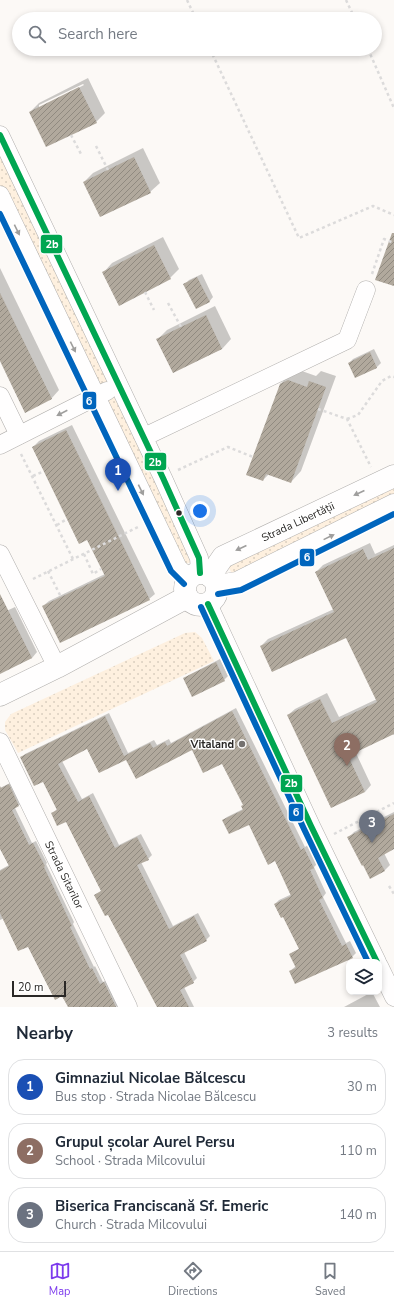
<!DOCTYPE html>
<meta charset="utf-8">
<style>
:root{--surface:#fff;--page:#f2f2f3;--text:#1f2937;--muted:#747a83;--line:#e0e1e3;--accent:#7c3aed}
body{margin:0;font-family:"Nunito Sans",sans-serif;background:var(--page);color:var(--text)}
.controls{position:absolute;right:12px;bottom:12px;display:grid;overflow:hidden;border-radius:8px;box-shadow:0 2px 6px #0003}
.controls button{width:36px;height:36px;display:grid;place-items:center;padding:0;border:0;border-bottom:1px solid var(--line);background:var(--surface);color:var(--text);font:20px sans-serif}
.scale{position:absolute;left:12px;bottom:10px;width:54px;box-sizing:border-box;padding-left:4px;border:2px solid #2a2826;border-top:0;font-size:11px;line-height:14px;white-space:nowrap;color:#2a2826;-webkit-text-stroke:3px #fff;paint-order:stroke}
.you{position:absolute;left:200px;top:511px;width:14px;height:14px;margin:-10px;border:3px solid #fff;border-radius:50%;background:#1a73e8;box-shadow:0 0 0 6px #1a73e833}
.badge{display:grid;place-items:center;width:26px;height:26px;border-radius:50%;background:var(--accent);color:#fff;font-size:13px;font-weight:700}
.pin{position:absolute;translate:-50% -33px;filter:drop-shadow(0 1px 2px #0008)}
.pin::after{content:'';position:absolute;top:21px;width:14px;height:12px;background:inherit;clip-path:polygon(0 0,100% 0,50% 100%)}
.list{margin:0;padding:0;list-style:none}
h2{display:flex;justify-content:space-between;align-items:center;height:52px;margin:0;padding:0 16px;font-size:17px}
h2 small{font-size:13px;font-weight:400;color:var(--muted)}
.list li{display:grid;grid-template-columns:26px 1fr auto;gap:12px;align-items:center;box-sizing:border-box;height:56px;margin:0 8px 8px;padding:0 8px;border:1px solid var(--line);border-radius:16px}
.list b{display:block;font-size:15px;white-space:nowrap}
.list p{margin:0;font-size:13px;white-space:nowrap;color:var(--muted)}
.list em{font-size:13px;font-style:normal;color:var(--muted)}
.icon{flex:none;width:22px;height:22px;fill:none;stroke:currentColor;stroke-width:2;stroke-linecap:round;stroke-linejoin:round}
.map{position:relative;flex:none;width:394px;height:1007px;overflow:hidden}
.search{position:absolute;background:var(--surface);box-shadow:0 2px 6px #0003;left:12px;right:12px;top:12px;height:44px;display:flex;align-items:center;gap:10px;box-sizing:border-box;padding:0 14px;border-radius:22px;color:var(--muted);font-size:15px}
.sheet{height:244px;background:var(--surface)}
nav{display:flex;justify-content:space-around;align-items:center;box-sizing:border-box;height:56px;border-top:1px solid var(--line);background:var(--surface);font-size:11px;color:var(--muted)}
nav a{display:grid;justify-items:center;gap:2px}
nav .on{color:var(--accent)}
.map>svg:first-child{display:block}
</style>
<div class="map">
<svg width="394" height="1007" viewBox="0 0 394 1007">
<defs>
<pattern id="grass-dots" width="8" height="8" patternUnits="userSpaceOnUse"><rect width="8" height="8" fill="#fef0df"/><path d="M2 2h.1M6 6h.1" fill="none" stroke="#dacebf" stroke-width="1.8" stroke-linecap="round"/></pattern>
<pattern id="building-hatch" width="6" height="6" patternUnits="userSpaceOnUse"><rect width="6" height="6" fill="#b1a99d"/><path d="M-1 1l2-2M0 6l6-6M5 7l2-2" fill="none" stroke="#908a80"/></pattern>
</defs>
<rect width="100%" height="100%" fill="#fcf9f6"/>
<g fill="url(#grass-dots)">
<path d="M0 135 199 558 178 568 0 195Z"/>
<path d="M394 476V505L237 583 223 557Z"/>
<path d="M195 632 202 638 214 661 18 753 5 730V722L11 714 185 633Z"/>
</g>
<g fill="#0003" fill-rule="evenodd">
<path d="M88 78 105 113 96 122 30 112 39 103ZM83 84 84 85 39 108V105Z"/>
<path d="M143 148 160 183 150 192 84 182 93 173Z"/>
<path d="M163 237 179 269 170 278 103 273 112 263Z"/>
<path d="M0 268 59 390 51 399 0 359Z"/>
<path d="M202 274 213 297 209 302 185 284 189 280Z"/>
<path d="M215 306 231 339 222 349 173 372 158 339 167 330Z"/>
<path d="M374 349 381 363 377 367 356 377 349 363 353 359Z"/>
<path d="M299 370 316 376 321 371 336 376 301 471 291 482 269 474 263 480 280 384 291 374Z"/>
<path d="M72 425 155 594 149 599 43 606 49 601 105 574 87 539 33 447 39 441Z"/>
<path d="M370 543 375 554 394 545V735L393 734 355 751 371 785 365 792 288 715 295 709 327 693 339 717 377 699 347 636 261 646 268 639 334 609 316 572 323 565Z"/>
<path d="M15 607 37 652 32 658 0 673V614Z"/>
<path d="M220 659 228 676 224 680 185 679 189 675Z"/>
<path d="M236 708 305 847 308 845 318 863 314 867 326 893 323 897 346 943 350 941 356 953 352 957 290 971 296 966 290 954 300 948 284 916 275 904 279 900 292 894 275 860 249 824 223 820 227 817 243 809 244 804 222 763 193 749 126 758 87 748 62 761 82 799 93 793 119 845 141 834 152 855 148 859 141 862 173 926 198 913 210 936 206 940 184 952 197 978 193 982 184 987 194 1007H158L108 913 96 895 102 890 66 821 52 814 57 809 43 780 21 758 25 754 109 713 128 753 154 740 157 745 169 739 171 743Z"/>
<path d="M12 782 22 803 15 808 32 843 36 841 47 863 46 864 74 922 73 924 94 967 95 966 103 982 107 980 119 1004 116 1007H69L28 945 4 918 0 920V870L9 865 0 846V788Z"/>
<path d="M394 812V848L384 853 390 865 384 871 363 864 349 837 354 832Z"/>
<path d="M372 992 380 1007H344Z"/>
</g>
<g fill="url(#building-hatch)">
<path d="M79 87 97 123 46 147 29 112Z"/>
<path d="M134 157 151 193 100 217 83 182Z"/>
<path d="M392 233H394V286L375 280Z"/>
<path d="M154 245 171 279 119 306 102 272Z"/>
<path d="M197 277 210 302 196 309 183 284Z"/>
<path d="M0 293 52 399 25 413 0 361Z"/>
<path d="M206 315 222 349 173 373 156 339Z"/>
<path d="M370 352 377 368 355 378 348 363Z"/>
<path d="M288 380 307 387 309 381 326 387 291 483 266 474 263 481 246 475 280 384Z"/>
<path d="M66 430 150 600 60 643 42 606 105 576 87 540 79 544 32 447Z"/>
<path d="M394 548V734L348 756 365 792 331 808 287 715 320 699 332 723 377 702 346 638 272 672 260 646 334 612 315 572 363 549 368 560Z"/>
<path d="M0 594 32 658 0 674Z"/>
<path d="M216 662 225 681 192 697 183 678Z"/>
<path d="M232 711 301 850 304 848 314 868 310 870 323 898 319 900 342 946 346 944 353 958 295 984 289 971 296 968 289 954 299 949 283 917 281 918 274 904 291 896 275 861 268 865 249 825 229 834 222 820 243 810 241 806 243 805 222 764 203 773 192 750 136 779 126 760 99 773 87 749 58 764 78 802 89 796 115 848 137 837 149 860 137 865 169 929 194 916 207 941 180 955 194 983 180 990 189 1007H157L108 915 105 916 94 895 101 891 66 822 57 826 51 813 57 810 43 782 34 786 20 757 105 716 124 756 150 743 153 748 165 742 167 746Z"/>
<path d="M9 784 19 806 12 810 29 845 33 843 45 866 44 867 72 926 70 927 90 969 92 968 100 984 104 982 116 1007H68L62 996 55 1000 28 947 18 951 0 913V871L9 866 0 849V786L1 788Z"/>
<path d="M394 814V849L378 858 385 871 370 879 363 865 362 866 347 837Z"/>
</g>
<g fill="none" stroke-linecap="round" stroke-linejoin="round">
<defs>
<g id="minor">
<path d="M0 135 163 478 199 558 200 573"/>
<path d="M0 195 178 568 189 578"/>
<path d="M0 396 19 435"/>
<path d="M144 437 347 340 366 290"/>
<path d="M0 445 107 391"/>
<path d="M0 554 57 667"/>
<path d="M208 604 311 826 377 962"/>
<path d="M0 742 128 1007"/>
<path d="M379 966 394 997"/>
</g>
<g id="major">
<circle cx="201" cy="589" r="16"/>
<path d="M210 576 223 557 394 476"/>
<path d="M217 586 237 583 394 505"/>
<path d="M0 695 57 667 187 597"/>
</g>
</defs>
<use href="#minor" stroke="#b0aeac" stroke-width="19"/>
<use href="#major" stroke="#b0aeac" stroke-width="23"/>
<g stroke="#dcdbdb" stroke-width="2.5" stroke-dasharray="3 3" stroke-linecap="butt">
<path d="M187 0 196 19"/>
<path d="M346 0 355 19"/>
<path d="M210 49 299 238 373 206 394 215"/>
<path d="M368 49 394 108"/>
<path d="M71 135 81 154"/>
<path d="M96 146 108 170"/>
<path d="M372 274 384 239 394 243"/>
<path d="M145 292 154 310"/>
<path d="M168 303 181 327"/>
<path d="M318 409 347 419 371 467"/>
<path d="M347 419 358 415 382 381 391 376 394 377"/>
<path d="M21 454 73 559"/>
<path d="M178 470 228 447 253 457"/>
<path d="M33 476 44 471"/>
<path d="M57 525 67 519"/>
<path d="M84 554 93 574 101 569"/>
<path d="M48 571 61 597"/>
<path d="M33 579 140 526"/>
<path d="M334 834 394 803"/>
<path d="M389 886 394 894"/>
</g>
<use href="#minor" stroke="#fffefe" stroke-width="18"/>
<use href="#major" stroke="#fffefe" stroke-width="22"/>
<defs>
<g id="bus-1">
<path d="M0 135 163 478 199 558 200 573"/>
<path d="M208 604 311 826 377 962"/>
</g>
<g id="bus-2">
<path d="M0 214 171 571 184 584"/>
<path d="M218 594 241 590 394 514"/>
<path d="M201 607 304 829 368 962"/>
</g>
</defs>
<use href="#bus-1" stroke="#fff" stroke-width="9"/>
<use href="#bus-2" stroke="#fff" stroke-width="9"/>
<use href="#bus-1" stroke="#00a651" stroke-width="6"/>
<use href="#bus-2" stroke="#0065bd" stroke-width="6"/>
</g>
<defs><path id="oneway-solid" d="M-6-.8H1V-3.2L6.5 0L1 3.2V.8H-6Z"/></defs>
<g fill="#9f9e9d">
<use href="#oneway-solid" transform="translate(17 230) rotate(64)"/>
<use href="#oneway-solid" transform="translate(73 347) rotate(64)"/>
<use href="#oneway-solid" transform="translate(62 413) rotate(153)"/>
<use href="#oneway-solid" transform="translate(141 490) rotate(64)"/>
<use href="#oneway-solid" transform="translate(359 493) rotate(155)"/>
<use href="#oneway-solid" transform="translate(329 537) rotate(-26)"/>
<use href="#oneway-solid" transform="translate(241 548) rotate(155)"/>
</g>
<circle fill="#2a2826" stroke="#fff" stroke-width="1.5" cx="179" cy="513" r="3.5"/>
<circle fill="#74716f" stroke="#fff" stroke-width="1.5" cx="242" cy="744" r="4"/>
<g text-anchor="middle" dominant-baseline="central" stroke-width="3" stroke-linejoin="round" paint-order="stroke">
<g font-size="11" fill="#2a2826" stroke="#fff">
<text transform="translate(298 522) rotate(-25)">Strada Libertății</text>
<text transform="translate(64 875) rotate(64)">Strada Sitarilor</text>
</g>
<g font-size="11" font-weight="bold" fill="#2a2826" stroke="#fff" text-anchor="end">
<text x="234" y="744">Vitaland</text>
</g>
</g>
<g stroke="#fff" stroke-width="1.5">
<rect x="40" y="234" width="23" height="20" rx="4" fill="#00a651"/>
<rect x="82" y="391" width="15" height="19" rx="4" fill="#0065bd"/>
<rect x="144" y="452" width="23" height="19" rx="4" fill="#00a651"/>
<rect x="299" y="548" width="16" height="19" rx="4" fill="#0065bd"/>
<rect x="280" y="774" width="23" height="19" rx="4" fill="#00a651"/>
<rect x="288" y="803" width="16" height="19" rx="4" fill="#0065bd"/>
</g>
<g font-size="11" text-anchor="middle" font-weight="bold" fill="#fff">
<text x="52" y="248">2b</text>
<text x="89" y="405">6</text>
<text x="155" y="466">2b</text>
<text x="307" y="561">6</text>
<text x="291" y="787">2b</text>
<text x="296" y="816">6</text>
</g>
</svg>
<div class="controls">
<button><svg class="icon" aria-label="layers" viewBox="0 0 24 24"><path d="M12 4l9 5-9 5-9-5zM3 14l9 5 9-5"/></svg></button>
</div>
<div class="scale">20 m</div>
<div class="you"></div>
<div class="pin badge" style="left:118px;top:491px;background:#1a4fb4">1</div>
<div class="pin badge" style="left:347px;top:766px;background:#8d6e63">2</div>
<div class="pin badge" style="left:372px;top:843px;background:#6b7280">3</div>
<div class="search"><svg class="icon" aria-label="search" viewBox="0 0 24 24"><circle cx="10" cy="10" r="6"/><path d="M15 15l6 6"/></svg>Search here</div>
</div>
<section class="sheet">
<h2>Nearby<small>3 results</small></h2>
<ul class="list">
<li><span class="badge" style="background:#1a4fb4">1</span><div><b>Gimnaziul Nicolae Bălcescu</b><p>Bus stop · Strada Nicolae Bălcescu</p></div><em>30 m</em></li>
<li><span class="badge" style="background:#8d6e63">2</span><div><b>Grupul școlar Aurel Persu</b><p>School · Strada Milcovului</p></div><em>110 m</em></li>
<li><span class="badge" style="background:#6b7280">3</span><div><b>Biserica Franciscană Sf. Emeric</b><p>Church · Strada Milcovului</p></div><em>140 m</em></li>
</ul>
</section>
<nav>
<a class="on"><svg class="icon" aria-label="map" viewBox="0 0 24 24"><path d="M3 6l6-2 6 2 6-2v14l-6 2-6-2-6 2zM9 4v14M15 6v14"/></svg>Map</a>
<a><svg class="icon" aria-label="directions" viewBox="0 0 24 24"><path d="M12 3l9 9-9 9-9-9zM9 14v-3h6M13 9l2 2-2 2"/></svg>Directions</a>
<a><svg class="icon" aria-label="saved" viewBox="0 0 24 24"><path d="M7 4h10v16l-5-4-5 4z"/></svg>Saved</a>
</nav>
